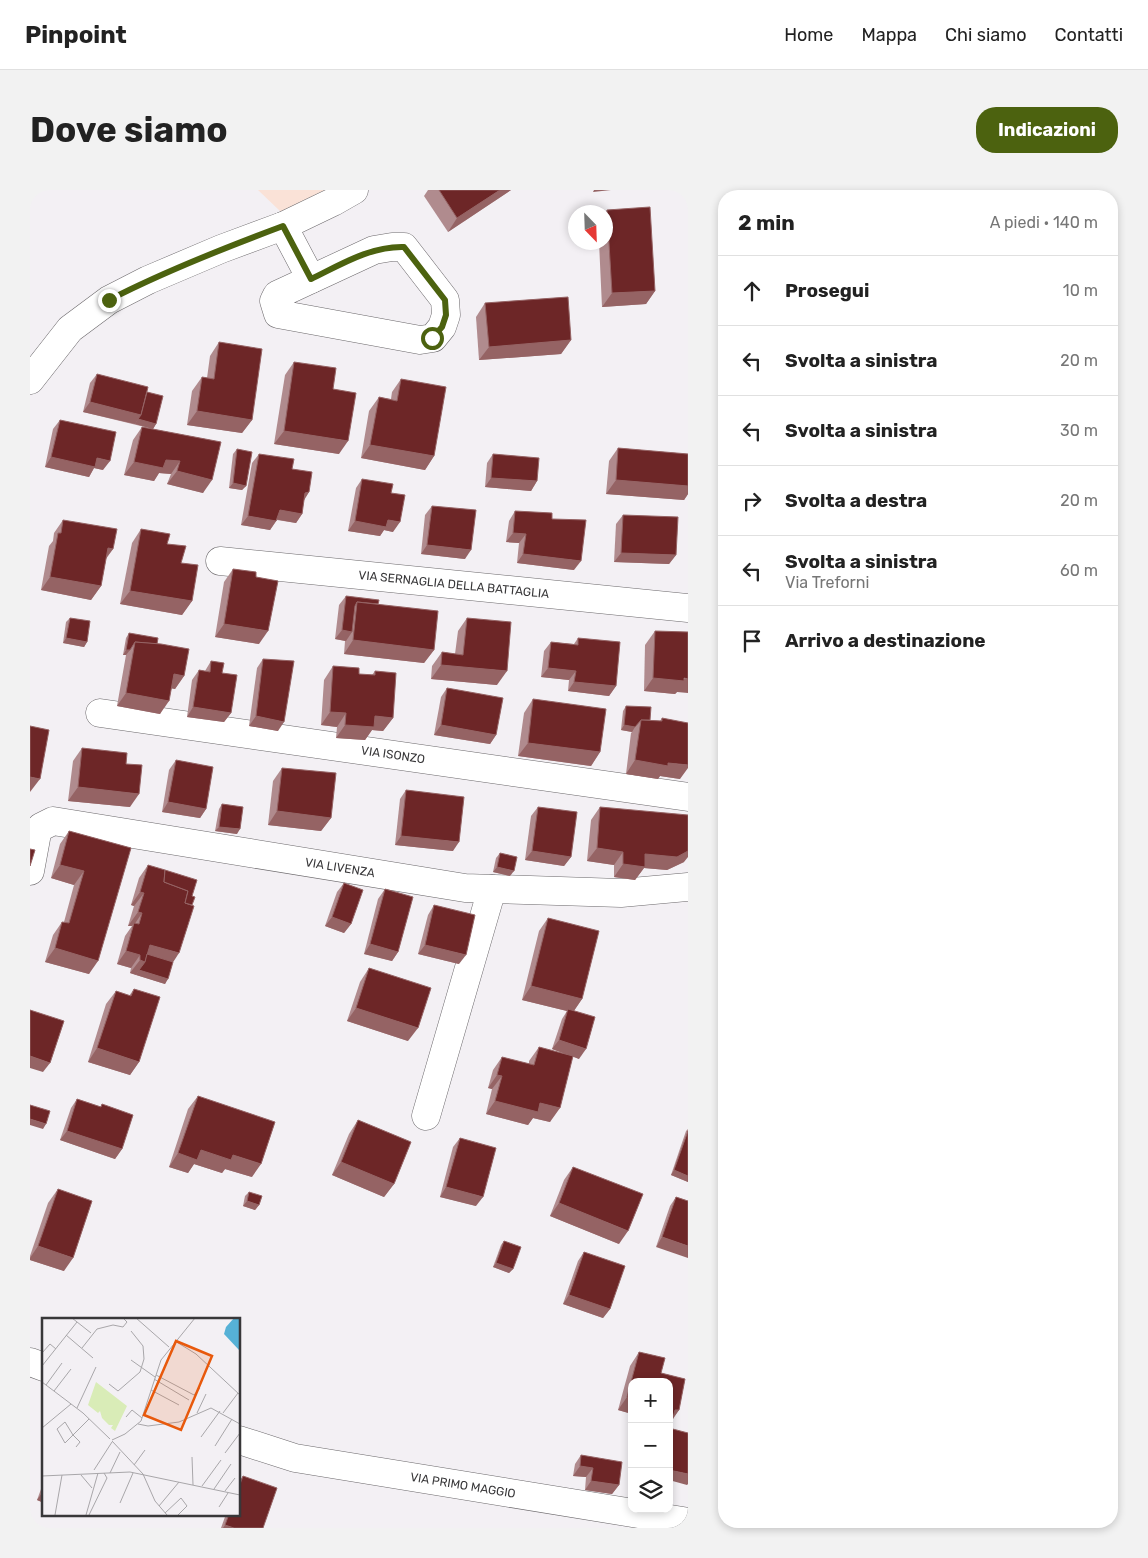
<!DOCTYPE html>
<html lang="it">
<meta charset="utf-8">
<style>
:root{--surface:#fff;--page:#f2f2f2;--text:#222;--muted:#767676;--line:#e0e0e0;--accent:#4c620f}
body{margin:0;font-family:Rubik,sans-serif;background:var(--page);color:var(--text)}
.controls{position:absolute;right:15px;bottom:15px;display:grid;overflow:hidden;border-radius:10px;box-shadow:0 2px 8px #0003}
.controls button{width:45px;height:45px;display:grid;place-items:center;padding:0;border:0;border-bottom:1px solid var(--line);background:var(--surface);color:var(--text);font:25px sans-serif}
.compass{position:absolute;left:538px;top:15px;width:45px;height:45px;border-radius:50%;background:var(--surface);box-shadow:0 2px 8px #0003;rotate:157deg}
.stop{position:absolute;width:15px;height:15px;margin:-11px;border:4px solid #4c620f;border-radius:50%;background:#fff}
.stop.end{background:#4c620f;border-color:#fff;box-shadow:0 1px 5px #0008}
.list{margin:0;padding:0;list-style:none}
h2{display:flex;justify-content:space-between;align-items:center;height:65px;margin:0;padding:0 20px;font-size:21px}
h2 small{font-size:16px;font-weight:400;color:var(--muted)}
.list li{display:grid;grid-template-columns:32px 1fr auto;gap:15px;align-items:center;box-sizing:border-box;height:70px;padding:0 20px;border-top:1px solid var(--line)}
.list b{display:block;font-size:19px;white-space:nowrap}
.list p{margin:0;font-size:16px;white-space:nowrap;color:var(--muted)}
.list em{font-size:16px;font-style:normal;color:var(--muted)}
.icon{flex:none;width:28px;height:28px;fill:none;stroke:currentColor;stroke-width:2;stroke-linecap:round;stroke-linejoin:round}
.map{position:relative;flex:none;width:658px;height:1338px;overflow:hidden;border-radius:20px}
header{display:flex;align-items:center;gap:30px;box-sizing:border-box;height:70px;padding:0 25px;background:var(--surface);border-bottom:1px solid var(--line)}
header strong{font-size:24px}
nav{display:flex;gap:28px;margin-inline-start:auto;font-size:18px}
.intro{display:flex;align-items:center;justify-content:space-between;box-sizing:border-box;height:120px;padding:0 30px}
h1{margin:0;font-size:35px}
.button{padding:12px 22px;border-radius:20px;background:var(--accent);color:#fff;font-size:18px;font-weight:700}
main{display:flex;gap:30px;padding:0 30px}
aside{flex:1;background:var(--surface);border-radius:20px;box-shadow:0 2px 8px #0003}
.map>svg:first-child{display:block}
</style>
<header>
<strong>Pinpoint</strong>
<nav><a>Home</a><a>Mappa</a><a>Chi siamo</a><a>Contatti</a></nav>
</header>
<div class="intro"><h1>Dove siamo</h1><a class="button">Indicazioni</a></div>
<main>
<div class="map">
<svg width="658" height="1338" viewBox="0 0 658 1338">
<rect width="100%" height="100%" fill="#f3f0f4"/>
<path fill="#fae2d7" d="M228 0H295L251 22Z"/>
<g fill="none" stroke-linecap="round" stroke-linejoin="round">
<defs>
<g id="minor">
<path d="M253 36 281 89"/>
<path d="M362 57H374L415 110 416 125 412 137 403 148 390 150 248 124 244 111 247 105 344 60Z"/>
<path d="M0 190 40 139 79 110 118 90 191 59 253 36 303 12 324 0"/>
<path id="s1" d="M190 371 658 418"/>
<path id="s2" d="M70 523 658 607"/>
<path id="s3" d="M0 681 7 643 11 637 23 631 435 698 591 703 658 697"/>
<path d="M396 926 462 699"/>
<path d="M0 1172 14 1177"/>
<path id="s4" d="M209 1250 265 1268 658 1332"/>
</g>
</defs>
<use href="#minor" stroke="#6b686b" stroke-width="29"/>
<use href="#minor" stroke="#fff" stroke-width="28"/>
</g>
<g fill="#b08b8e">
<path d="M398 0H481L418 42 394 6Z"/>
<path d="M577 20 625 101 616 114 572 117 569 52H576L575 22Z"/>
<path d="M455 113 541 150 531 164 449 170 446 127Z"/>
<path d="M189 152 222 230 212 243 157 235 162 201 172 187 177 188 180 166Z"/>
<path d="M264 172 303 199 309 264 244 254 255 185Z"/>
<path d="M67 184 126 234 123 239 53 222 60 193Z"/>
<path d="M371 189 404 266 395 280 331 268 339 221 349 207 361 209 362 202Z"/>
<path d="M30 230 73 280 64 278 59 287 15 277 23 239Z"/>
<path d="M112 237 191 252 173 303 137 294 141 284 129 283 124 291 94 285 103 250Z"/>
<path d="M588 258 658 264V304L654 310 576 304 579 271Z"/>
<path d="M207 259 216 296 212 300 199 298 203 264Z"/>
<path d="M229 264 262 279 279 302 274 309 272 324 266 333 247 330 240 340 211 335 222 273Z"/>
<path d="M463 264 507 291 501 301 455 297 457 273Z"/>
<path d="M332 289 361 303 363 342 354 340 350 346 318 341 326 298Z"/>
<path d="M402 316 435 369 391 364 395 325Z"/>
<path d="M485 321 522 329 544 380 487 373 489 353 476 352 479 331Z"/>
<path d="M593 325 646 365 639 374 584 372 586 334Z"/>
<path d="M33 330 83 359 76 369 71 396 61 410 11 400 19 356 23 351 24 343Z"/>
<path d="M111 339 137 354 151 373 162 411 152 425 90 414 102 353Z"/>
<path d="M203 379 226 387 229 454 185 447 194 392Z"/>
<path d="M316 406 348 414 404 460 394 473 314 464 315 451 305 449 309 415Z"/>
<path d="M40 428 57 452 54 457 33 453 36 432Z"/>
<path d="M437 428 467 495 401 489 402 476 412 462 425 464 428 441Z"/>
<path d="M625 441 647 502 645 504 614 501 615 455Z"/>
<path d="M99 443 127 454 154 486 145 499 141 498 130 524 87 516 96 465H93L96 448Z"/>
<path d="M548 448 586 496 579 506 538 501 539 490 511 487 514 461 521 452 544 454Z"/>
<path d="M233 469 248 541 219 536 227 478Z"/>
<path d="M181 471 192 483 201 523 194 532 157 527 162 490 169 480 175 481Z"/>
<path d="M303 476 329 484 342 485 345 481 363 528 353 541 342 540 335 550 306 548 307 537 291 535 294 490Z"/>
<path d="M417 498 466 545 460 554 404 545 411 507Z"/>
<path d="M503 509 570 562 561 576 488 566 494 523Z"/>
<path d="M596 516 620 530 630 531 632 528 650 589 630 586 628 589 596 584 601 543 602 542 591 540 593 521Z"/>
<path d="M52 558 96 574 100 617 38 611 43 571Z"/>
<path d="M146 570 176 619 170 628 132 622 139 580Z"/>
<path d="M252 578 301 628 291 641 238 635 243 591Z"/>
<path d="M376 600 423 661 365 655 370 609Z"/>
<path d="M192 614 207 644 185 641 189 619Z"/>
<path d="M508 617 541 667 534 676 495 670 501 626Z"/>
<path d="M570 617 654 672 637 680 614 678 605 690 584 687V675L557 671 561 630Z"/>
<path d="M39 641 101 658 59 784 15 772 23 745 32 732H34L44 695 21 688 30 654Z"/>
<path d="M470 663 480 686 463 682 466 668Z"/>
<path d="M118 675 143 772 135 794 100 783 101 778 87 774 95 746 102 736H98L104 716 101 715 109 688Z"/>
<path d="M314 693 321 734 314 743 295 736 307 702Z"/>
<path d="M355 699 368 762 362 771 334 764 348 709Z"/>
<path d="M404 715 429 774 388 764 398 725Z"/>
<path d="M518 728 552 809 544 821 549 869 543 866 520 932 503 928 498 935 456 924 462 899 458 898 463 880 472 867 499 874V871L509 857 541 866 522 859 532 829 537 821 492 810 509 741Z"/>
<path d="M339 778 378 851 317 831 330 792Z"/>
<path d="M104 799 109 872 100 885 58 872 76 814 86 801 99 806Z"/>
<path d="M168 906 222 987 195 979 192 983 164 974 158 983 139 977 158 919Z"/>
<path d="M47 909 70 917 72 914 92 959 85 969 30 950 41 918Z"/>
<path d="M328 930 364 994 354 1007 302 985 319 944Z"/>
<path d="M658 939V992L641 985 656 941Z"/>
<path d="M430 948 446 1016 410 1007 423 957Z"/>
<path d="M543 977 589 1054 520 1026 534 990Z"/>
<path d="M28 999 34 1081 0 1070V1066L18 1013Z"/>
<path d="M219 1002 229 1015 225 1020 213 1016 215 1006Z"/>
<path d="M646 1007 658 1011 626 1057 640 1016Z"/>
<path d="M474 1051 483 1079 479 1083 463 1077 471 1055Z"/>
<path d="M554 1062 580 1119 573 1128 533 1114 548 1071Z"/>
<path d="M609 1162 635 1168 631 1183 655 1189 649 1220 639 1235V1192H602V1224L588 1220 600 1176Z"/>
<path d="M551 1265 589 1295 582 1304 555 1300 556 1287 543 1286 545 1274Z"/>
<path d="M213 1286 233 1338H191L196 1324H209V1291Z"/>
<path d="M14 1291V1313L7 1310Z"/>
</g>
<g fill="#956364">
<path d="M470 0H481L418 42 427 28Z"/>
<path d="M564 0H581L563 2Z"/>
<path d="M625 101 616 114 572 117 582 103Z"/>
<path d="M541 150 531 164 449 170 459 157Z"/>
<path d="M60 212 111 225 105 234 53 222Z"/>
<path d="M167 221 222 230 212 243 157 235Z"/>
<path d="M108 229 126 234 123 239 105 234Z"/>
<path d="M254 241 318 251 309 264 244 254Z"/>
<path d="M340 255 404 266 395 280 331 268Z"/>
<path d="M21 267 67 268 80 271 73 280 64 278 59 287 15 277Z"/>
<path d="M136 270 150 271 141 284 129 283 124 291 94 285 104 272Z"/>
<path d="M147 281 182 290 173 303 137 294Z"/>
<path d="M461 288 507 291 501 301 455 297Z"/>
<path d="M586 290 658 296V304L654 310 576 304Z"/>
<path d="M203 293 216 296 212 300 199 298Z"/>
<path d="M279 302 273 312 275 303Z"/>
<path d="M250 320 272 324 266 333 244 329Z"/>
<path d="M218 326 246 331 240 340 211 335Z"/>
<path d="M358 330 370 332 363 342 354 340 350 346 318 341 325 331Z"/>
<path d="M483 343 496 344 489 353 476 352Z"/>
<path d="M397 355 441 360 435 369 391 364Z"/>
<path d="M78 358 83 359 73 372Z"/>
<path d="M591 363 646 365 639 374 584 372Z"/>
<path d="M493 364 551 371 544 380 487 373Z"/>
<path d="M20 387 71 396 61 410 11 400Z"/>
<path d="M100 401 162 411 152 425 90 414Z"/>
<path d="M194 434 238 441 229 454 185 447Z"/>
<path d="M312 440 322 442 316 451 305 449Z"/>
<path d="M36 448 57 452 54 457 33 453Z"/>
<path d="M323 450 404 460 394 473 314 464Z"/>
<path d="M96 460H100L96 465H93Z"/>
<path d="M411 475 477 481 467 495 401 489Z"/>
<path d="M518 478 546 481 539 490 511 487Z"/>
<path d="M144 484 154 486 145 499 134 497Z"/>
<path d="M623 488 658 489V503L647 502 645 504 614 501Z"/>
<path d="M544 492 586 496 579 506 538 501Z"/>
<path d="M96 503 139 511 130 524 87 516Z"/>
<path d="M163 517 201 523 194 532 157 527Z"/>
<path d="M300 522 316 523 307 537 291 535Z"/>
<path d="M226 526 254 532 248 541 219 536Z"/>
<path d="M345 526 363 528 353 541 342 540 335 550 306 548 315 535Z"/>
<path d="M411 535 466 545 460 554 404 545Z"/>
<path d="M594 535 605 537 602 542 591 540Z"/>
<path d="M498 553 570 562 561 576 488 566Z"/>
<path d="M605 570 658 575V578L650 589 630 586 628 589 596 584Z"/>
<path d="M0 587 10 589 0 602Z"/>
<path d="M48 597 109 604 100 617 38 611Z"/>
<path d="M138 612 176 619 170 628 132 622Z"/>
<path d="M247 621 301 628 291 641 238 635Z"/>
<path d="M189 637 210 639 207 644 185 641Z"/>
<path d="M371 646 429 652 423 661 365 655Z"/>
<path d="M567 658 593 662 584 675 557 671Z"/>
<path d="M502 661 541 667 534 676 495 670Z"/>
<path d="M658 661V667L654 672 637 680 614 678 605 690 584 687 593 674 615 664Z"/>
<path d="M30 675 54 681 44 695 21 688Z"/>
<path d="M467 677 484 681 480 686 463 682Z"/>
<path d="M110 702 114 703 104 716 101 715Z"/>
<path d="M108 722 112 723 104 735V733L102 736H98Z"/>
<path d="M302 727 321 734 314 743 295 736Z"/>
<path d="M340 754 368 762 362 771 334 764Z"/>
<path d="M120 755 149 763 140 777 113 769Z"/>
<path d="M395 755 436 765 429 774 388 764Z"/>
<path d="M25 758 68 771 59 784 15 772Z"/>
<path d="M96 761 110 765 101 778 87 774Z"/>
<path d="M110 770 115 772 106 785 100 783Z"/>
<path d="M109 780 138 789 135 794 106 785Z"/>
<path d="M501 796 552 809 543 822 538 819 537 821 492 810Z"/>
<path d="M326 818 388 838 378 851 317 831Z"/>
<path d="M529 850 556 859 549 869 522 859Z"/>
<path d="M67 858 109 872 100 885 58 872Z"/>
<path d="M0 866 20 873 13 882 0 878Z"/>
<path d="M467 885 472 886 462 899 458 898Z"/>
<path d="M465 911 510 913 530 918 520 932 503 928 498 935 456 924Z"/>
<path d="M0 929 16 934 13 939 0 935Z"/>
<path d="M37 941 92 959 85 969 30 950Z"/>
<path d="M171 960 203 965 231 974 222 987 195 979 192 983 164 974 158 983 139 977 148 963Z"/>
<path d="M311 972 364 994 354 1007 302 985Z"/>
<path d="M644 980 658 986V992L641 985Z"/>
<path d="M416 997 453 1007 446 1016 410 1007Z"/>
<path d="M217 1011 229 1015 225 1020 213 1016Z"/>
<path d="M529 1013 598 1041 589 1054 520 1026Z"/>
<path d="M632 1047 658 1056V1068L626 1057Z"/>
<path d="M8 1056 43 1068 34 1081 0 1070V1068Z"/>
<path d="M466 1073 483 1079 479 1083 463 1077Z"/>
<path d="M539 1105 580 1119 573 1128 533 1114Z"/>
<path d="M597 1207 602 1208V1224L588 1220Z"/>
<path d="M645 1220H649L641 1231H642L639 1235V1229Z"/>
<path d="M550 1276 563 1278 556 1287 543 1286Z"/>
<path d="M639 1280 658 1284V1294L657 1295 639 1290Z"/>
<path d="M14 1282V1288L11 1287Z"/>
<path d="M561 1291 589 1295 582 1304 555 1300Z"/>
<path d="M14 1300V1313L7 1310Z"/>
<path d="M195 1335 204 1338H193Z"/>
</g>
<g fill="#6d2627" stroke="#956364">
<path d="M409 0H470L427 28Z"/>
<path d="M620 17 625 101 582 103 577 20Z"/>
<path d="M538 107 541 150 459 157 455 113Z"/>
<path d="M189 152 232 159 222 230 167 221 172 187 184 189Z"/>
<path d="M264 172 306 178 303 199 326 203 318 251 254 241Z"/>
<path d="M67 184 118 197 111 225 60 212Z"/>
<path d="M371 189 416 197 404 266 340 255 349 207 367 211Z"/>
<path d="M117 202 133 206 126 234 108 229 111 225Z"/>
<path d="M30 230 86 242 80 271 67 268 65 277 21 267Z"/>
<path d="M112 237 191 252 182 290 147 281 150 271 136 270 133 278 104 272Z"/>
<path d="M588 258 658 264V296L586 290Z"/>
<path d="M207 259 222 262 216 296 203 293Z"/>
<path d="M229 264 264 269 262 279 282 282 279 302 275 303 272 324 250 320 246 331 218 326Z"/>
<path d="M463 264 509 268 507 291 461 288Z"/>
<path d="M332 289 363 294 361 303 375 305 370 332 358 330 356 337 325 331Z"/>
<path d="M402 316 446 320 441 360 397 355Z"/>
<path d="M485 321 522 323V329L556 330 551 371 493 364 496 344 483 343Z"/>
<path d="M593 325 648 327 646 365 591 363Z"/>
<path d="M33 330 87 339 83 359 78 358 71 396 20 387 28 343H31Z"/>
<path d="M111 339 140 344 137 354 156 356 151 373 168 375 162 411 100 401Z"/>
<path d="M203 379 226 382V387L248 391 238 441 194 434Z"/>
<path d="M316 406 349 410 348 414 327 412 325 416 322 442 312 440Z"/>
<path d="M327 412 408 421 404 460 323 450Z"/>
<path d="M40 428 60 431 57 452 36 448Z"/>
<path d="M437 428 481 432 477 481 411 475 412 462 433 465Z"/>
<path d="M625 441 658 442V489L654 488V491L623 488Z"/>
<path d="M99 443 128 448 127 454 105 452 100 460H96Z"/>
<path d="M548 448 590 452 586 496 544 492 546 481 518 478 521 452 548 455Z"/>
<path d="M105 452 131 454 159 459 154 486 144 484 139 511 96 503Z"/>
<path d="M233 469 264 471 254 532 226 526Z"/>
<path d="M181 471 194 473 192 483 207 485 201 523 163 517 169 480 180 482Z"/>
<path d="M303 476 329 478V484L345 485V481L366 483 363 528 345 526 344 537 315 535 316 523 300 522Z"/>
<path d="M417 498 473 508 466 545 411 535Z"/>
<path d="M503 509 576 519 570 562 498 553Z"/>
<path d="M596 516 621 517 620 530H611L605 537 594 535Z"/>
<path d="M632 528 658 533V575L638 573V576L605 570 611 530 632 531Z"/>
<path d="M0 536 19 540 10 589 0 587Z"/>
<path d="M52 558 97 563 96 574 112 575 109 604 48 597Z"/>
<path d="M146 570 183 577 176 619 138 612Z"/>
<path d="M252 578 306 583 301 628 247 621Z"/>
<path d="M376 600 434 607 429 652 371 646Z"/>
<path d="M192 614 213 617 210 639 189 637Z"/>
<path d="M508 617 547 622 541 667 502 661Z"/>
<path d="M570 617 658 625V661L647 667 615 664V677L593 674V662L567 658Z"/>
<path d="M39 641 101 658 68 771 25 758 32 732 39 733 54 681 30 675Z"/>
<path d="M0 659 5 660 0 676Z"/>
<path d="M470 663 487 667 484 681 467 677Z"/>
<path d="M118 675 135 680 134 692 158 701 155 713 164 716 149 763 120 755 115 772 110 770V765L96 761 104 733 109 734 112 723 108 722 114 703 110 702Z"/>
<path d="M135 680 167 690 162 706 165 707 162 715 155 713 158 701 134 692Z"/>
<path d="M314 693 333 700 321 734 302 727Z"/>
<path d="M355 699 383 707 368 762 340 754Z"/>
<path d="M404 715 445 725 436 765 395 755Z"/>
<path d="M518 728 569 741 552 809 501 796Z"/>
<path d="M117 764 143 772 138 789 109 780 115 772Z"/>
<path d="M339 778 401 798 388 838 326 818Z"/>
<path d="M104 799 130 807 109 872 67 858 86 801 101 806Z"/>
<path d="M538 819 565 827 556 859 529 850Z"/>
<path d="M0 820 34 831 20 873 0 866Z"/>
<path d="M509 857 543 866 530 918 510 913 508 922 465 911 472 886 467 885 472 867 504 875Z"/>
<path d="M168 906 245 932 231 974 203 965 201 970 171 960 167 970 148 963Z"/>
<path d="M47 909 71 917 72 914 103 925 92 959 37 941Z"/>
<path d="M0 915 20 921 16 934 0 929Z"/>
<path d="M328 930 381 952 364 994 311 972Z"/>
<path d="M658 941V986L644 980Z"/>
<path d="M430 948 466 958 453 1007 416 997Z"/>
<path d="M543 977 613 1004 598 1041 529 1013Z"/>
<path d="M28 999 62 1011 43 1068 8 1056Z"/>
<path d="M219 1002 232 1006 229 1015 217 1011Z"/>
<path d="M646 1007 658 1011V1056L632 1047Z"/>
<path d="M474 1051 491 1057 483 1079 466 1073Z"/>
<path d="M554 1062 595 1076 580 1119 539 1105Z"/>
<path d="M609 1162 635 1168 631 1183 655 1189 649 1220H645L642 1231 639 1230V1192H602V1208L597 1207Z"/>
<path d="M639 1238 658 1243V1284L639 1280Z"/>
<path d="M551 1265 592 1272 589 1295 561 1291 563 1278 550 1276Z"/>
<path d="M213 1286 247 1298 233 1338H204L195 1335 199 1324H209V1297Z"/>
</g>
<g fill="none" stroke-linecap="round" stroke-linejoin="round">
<path stroke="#4c620f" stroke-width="6" d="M79 110C135 81 194 58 253 36L281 89C310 75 340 56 374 57L415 110 416 125 412 137 402 148"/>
</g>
<g text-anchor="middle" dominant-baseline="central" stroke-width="5" stroke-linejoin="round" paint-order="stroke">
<g font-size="12" fill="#383739" stroke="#fff">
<text stroke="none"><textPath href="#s1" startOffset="235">VIA SERNAGLIA DELLA BATTAGLIA</textPath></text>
<text stroke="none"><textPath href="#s2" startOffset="296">VIA ISONZO</textPath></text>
<text stroke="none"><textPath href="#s3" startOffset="350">VIA LIVENZA</textPath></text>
<text stroke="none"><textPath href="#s4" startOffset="229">VIA PRIMO MAGGIO</textPath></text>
</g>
</g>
<g transform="translate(12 1128)">
<rect width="198" height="198" fill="#f3f0f4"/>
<path d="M54 64 85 88 73 113 69 110 71 107H67L60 100 58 93 56 95 46 87Z" fill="#d9ecb7"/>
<path d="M192 0H197V32L182 16 184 9Z" fill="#56b1d6"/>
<path fill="none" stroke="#a8a6a9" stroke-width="1" d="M30 0 49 15M94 0 127 29M24 17 51 40M133 23 154 36 198 77M40 30 55 11 71 7 81 9 85 4 81 0M0 35 8 26 14 31M89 42 113 59M0 48 35 4M114 57 152 77 158 70M112 61 147 82M0 64 41 95 68 121M67 66 76 73 98 54 102 41 101 28 89 13M4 67 20 45M109 72 137 87M12 73 29 51M35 90 54 49M155 95 164 76M181 95 196 75M84 99 90 92 100 100M96 106 106 108 137 104 169 90 198 106M0 110 29 86M159 119 178 93M70 122 83 116 99 103 119 42 153 0M70 123 101 156 113 183 125 197M173 128 190 101M34 129 38 124 31 117 23 104 15 111 23 125 47 101M183 135 198 115M150 139 151 167M92 147 103 132M52 152 70 124M68 155 78 134M39 157 50 170M0 158 88 154 198 177M160 168 179 142M172 171 189 146M183 173 193 160M78 185 91 155M117 188 137 164M177 189 186 175M123 195 139 180 145 188 136 197M13 197 20 157M44 197 56 155M47 197 65 160 62 155"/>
<path fill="#e8590c" fill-opacity="0.15" stroke="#e8590c" stroke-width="2.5" d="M134 23 170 38 139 112 102 97Z"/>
<rect width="198" height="198" fill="none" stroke="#383739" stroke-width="2.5"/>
</g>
</svg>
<div class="controls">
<button>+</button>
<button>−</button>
<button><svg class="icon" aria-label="layers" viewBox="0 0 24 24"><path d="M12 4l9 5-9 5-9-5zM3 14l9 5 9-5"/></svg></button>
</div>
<svg class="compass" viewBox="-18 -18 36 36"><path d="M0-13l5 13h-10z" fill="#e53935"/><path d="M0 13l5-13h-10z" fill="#767676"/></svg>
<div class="stop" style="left:402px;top:148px"></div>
<div class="stop end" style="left:79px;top:110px"></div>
</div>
<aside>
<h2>2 min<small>A piedi · 140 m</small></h2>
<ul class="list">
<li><svg class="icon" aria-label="ahead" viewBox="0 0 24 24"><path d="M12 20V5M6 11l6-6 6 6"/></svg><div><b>Prosegui</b></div><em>10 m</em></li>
<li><svg class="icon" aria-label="left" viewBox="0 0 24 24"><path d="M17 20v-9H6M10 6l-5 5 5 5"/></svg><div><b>Svolta a sinistra</b></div><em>20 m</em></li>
<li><svg class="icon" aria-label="left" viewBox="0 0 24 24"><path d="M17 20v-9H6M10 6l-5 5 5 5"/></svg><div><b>Svolta a sinistra</b></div><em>30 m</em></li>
<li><svg class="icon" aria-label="right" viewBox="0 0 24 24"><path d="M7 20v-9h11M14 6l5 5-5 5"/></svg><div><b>Svolta a destra</b></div><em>20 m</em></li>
<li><svg class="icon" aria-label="left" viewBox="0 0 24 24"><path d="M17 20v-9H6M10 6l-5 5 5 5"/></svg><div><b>Svolta a sinistra</b><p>Via Treforni</p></div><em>60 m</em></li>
<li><svg class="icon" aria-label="arrive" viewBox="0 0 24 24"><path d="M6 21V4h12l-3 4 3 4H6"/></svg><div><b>Arrivo a destinazione</b></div></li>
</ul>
</aside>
</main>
